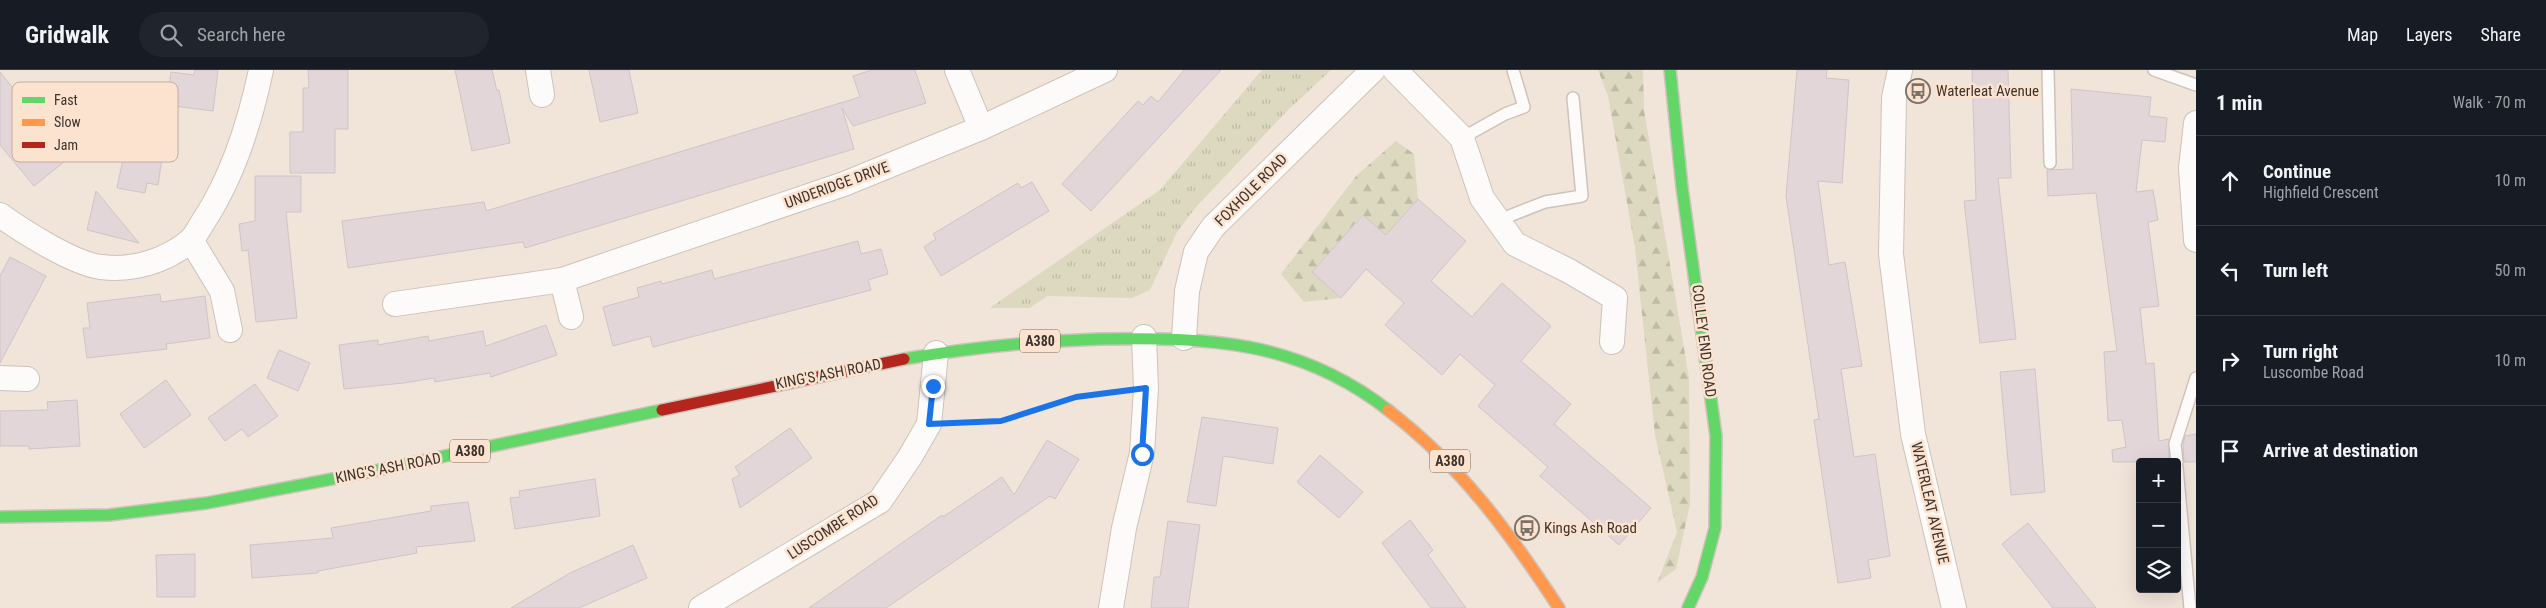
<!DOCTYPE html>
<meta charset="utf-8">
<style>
:root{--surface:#171b24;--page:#20242c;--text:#f1f3f6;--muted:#9ea1a6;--line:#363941}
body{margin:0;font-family:"Roboto Condensed",sans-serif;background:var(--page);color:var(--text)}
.controls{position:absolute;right:15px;bottom:15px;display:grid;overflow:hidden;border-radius:5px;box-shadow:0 5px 20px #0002}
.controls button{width:45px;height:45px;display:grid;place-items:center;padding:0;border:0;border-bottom:1px solid var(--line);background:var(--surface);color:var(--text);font:25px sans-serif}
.stop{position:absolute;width:15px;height:15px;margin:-11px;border:4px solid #1a73e8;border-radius:50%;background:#fff}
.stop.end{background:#1a73e8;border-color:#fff;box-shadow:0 1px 5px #0008}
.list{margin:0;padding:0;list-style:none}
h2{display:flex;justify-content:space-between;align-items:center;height:65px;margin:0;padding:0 20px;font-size:21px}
h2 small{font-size:16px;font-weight:400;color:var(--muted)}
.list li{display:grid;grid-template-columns:32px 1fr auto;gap:15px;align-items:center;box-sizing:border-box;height:90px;padding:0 20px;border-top:1px solid var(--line)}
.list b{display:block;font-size:19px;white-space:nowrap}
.list p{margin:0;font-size:16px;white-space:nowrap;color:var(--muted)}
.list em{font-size:16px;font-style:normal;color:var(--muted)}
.icon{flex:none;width:28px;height:28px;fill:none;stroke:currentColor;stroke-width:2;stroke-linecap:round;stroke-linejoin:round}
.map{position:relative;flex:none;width:2196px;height:538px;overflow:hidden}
header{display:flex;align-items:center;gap:30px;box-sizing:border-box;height:70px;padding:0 25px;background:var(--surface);border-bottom:1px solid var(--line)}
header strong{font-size:24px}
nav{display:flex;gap:28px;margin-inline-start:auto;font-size:18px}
.search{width:350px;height:45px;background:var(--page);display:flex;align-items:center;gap:12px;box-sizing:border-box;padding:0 18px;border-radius:28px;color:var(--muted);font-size:19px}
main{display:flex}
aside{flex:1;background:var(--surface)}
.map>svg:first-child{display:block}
</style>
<header>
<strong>Gridwalk</strong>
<div class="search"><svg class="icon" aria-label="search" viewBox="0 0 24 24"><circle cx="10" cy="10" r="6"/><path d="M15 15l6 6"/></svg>Search here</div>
<nav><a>Map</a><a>Layers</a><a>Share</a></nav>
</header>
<main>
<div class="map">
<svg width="2196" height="538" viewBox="0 0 2196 538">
<defs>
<pattern id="grass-tufts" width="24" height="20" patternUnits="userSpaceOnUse" patternTransform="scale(1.25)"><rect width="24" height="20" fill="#dcd9c0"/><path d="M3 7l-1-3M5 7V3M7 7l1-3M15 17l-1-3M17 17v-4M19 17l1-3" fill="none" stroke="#bebba5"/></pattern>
<pattern id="forest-firs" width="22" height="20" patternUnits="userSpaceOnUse" patternTransform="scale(1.25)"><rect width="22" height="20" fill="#dcd9c0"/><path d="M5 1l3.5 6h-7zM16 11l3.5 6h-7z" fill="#bebba5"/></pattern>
</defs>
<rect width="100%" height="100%" fill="#f1e4d9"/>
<path fill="url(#grass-tufts)" d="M1262 0H1331L1288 40 1196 137 1177 162 1150 220 1132 228 1048 226 1029 238H990L1160 120Z"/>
<g fill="url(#forest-firs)">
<path d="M1598 0H1643L1644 40 1689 308 1690 434 1676 499 1657 513 1677 462 1655 365 1635 178 1608 26Z"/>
<path d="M1396 71 1414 84 1418 129 1386 165 1362 145 1313 202 1341 228 1304 232 1281 204 1357 105Z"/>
</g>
<g fill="#e2d6d9" stroke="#cfc5c5">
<path d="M195 0H218L213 41 167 35 171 2 194 5Z"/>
<path d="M308 0H348V59H335V103H290V62H303V18H309Z"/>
<path d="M455 0H492L497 21 499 20 510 73 472 81Z"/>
<path d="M589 0H629L638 43 600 52Z"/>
<path d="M872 0H915L926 33 853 56 842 38 854 79 525 178 523 172 348 198 342 151 484 132 486 141 860 27 853 6Z"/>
<path d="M1184 0H1221L1091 141 1062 114 1138 31 1143 35 1151 26 1158 32Z"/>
<path d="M1797 0H1827L1826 8 1849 10 1842 113 1818 111 1829 195 1845 192 1862 296 1841 299 1854 387 1875 384 1890 486 1868 490 1871 508 1838 513 1814 350 1819 349 1786 126Z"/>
<path d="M1972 0H2008L2011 108H1998L2016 269 1980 273 1964 131 1976 130Z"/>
<path d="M0 2 69 88 34 116 0 75Z"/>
<path d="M2071 19 2151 27 2149 46 2167 48 2165 72 2142 70 2136 122 2153 120 2158 150 2148 152 2159 236 2140 238 2146 294 2154 293 2159 371 2169 369V392H2113L2112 380 2126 377 2122 350 2108 351 2104 282 2117 281 2096 123 2048 126 2047 100 2073 99Z"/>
<path d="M141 44 176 50 171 83 163 82 158 115 147 113 145 123 117 118 124 84 134 86Z"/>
<path d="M255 106H301V142H286L297 248 256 252 248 180 242 181 239 154 255 151Z"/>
<path d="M1032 112 1049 141 941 206 924 177 936 169 933 164 1018 113 1021 118Z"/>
<path d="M96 121 139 173 87 160Z"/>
<path d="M1418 129 1466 171 1431 211 1472 247 1502 213 1551 256 1521 291 1571 334 1554 354 1651 438 1619 475 1540 406 1548 397 1478 336 1495 315 1460 284 1442 305 1385 255 1404 233 1366 199 1341 228 1312 202 1363 145 1386 165Z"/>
<path d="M858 171 861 184 881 179 888 204 868 210 871 220 653 277 650 266 613 276 603 237 639 227 637 218 661 211 662 214 712 200 714 209Z"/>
<path d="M10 187 46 206 0 293V206Z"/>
<path d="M160 224 161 232 205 226 210 268 166 274 167 279 87 288 83 258H90L87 233Z"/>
<path d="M546 255 557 285 491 307 490 303 435 312 434 308 404 313 344 319 339 275 378 270V275L428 266 429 271 483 261 486 276Z"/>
<path d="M279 280 310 293 298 321 267 308Z"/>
<path d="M2035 299 2045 422 2011 425 2000 302Z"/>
<path d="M166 310 191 345 144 378 120 344Z"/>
<path d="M255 314 278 346 248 367 242 359 225 371 208 348Z"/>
<path d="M77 330 80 376 29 379V376H0V341L48 340 47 332Z"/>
<path d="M1202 347 1278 358 1273 394 1223 386 1216 436 1187 432Z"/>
<path d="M790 358 812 388 740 438 732 409 740 405 735 397Z"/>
<path d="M2196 364V392H2184L2183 375 2185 366Z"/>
<path d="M1047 370 1079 389 1055 429 1050 426 886 538H809L942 445 943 447 1002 407 1014 425Z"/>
<path d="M1320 385 1363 422 1339 448 1297 412Z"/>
<path d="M595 409 600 446 515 459 510 428 520 427 519 421Z"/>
<path d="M468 432 475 471 416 477 417 483 318 501V503L252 508 250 475 333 468 331 458 431 441V436Z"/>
<path d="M1410 450 1433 480 1428 485 1466 538H1431L1382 473Z"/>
<path d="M1168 451 1200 455 1188 538H1151L1154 507H1160Z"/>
<path d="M2028 453 2096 538H2053L2002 474Z"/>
<path d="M633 475 647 508 579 538H511L570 503Z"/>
<path d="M195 484V527H157L156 485Z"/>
</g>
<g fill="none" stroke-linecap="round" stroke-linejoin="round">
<defs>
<g id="lane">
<path d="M2048 0 2050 93"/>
<path d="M2154 0 2196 15"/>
<path d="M1462 68 1505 44 1524 37 1513 0"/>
<path d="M1499 150 1545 132 1582 126 1573 28"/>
<path d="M2177 392 2175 374 2196 308"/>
<path d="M2177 398 2190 538"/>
</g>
<g id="street">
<path d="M538 0 542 25"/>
<path d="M957 0 981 58"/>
<path d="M1395 0 1462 68 1482 128 1515 174 1569 201 1615 228 1612 272"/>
<path d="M1900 0 1894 28 1891 184 1913 364 1954 538"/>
<path d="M2196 53 2191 98 2196 170"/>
<path d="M0 145C22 161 74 194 101 197 133 201 166 191 190 171 196 166 200 156 205 149 234 104 250 52 261 0"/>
<path d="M191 170 222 221 230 260"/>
<path d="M562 210 571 247"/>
<path d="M395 234 562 210 844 114 981 58 1105 0"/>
<path d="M1184 268 1187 221 1196 182 1213 157 1373 0"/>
<path d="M0 308 27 309"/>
<path d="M701 538 880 431 910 387 929 354 936 283"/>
<path d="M1111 538 1124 458 1142 383 1146 318 1144 267"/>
</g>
<g id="fast">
<path d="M1670 0 1682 117 1716 366 1715 458 1702 507 1688 538"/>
<path d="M904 289C969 278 1033 271 1100 269 1208 267 1298 270 1388 340"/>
<path d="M0 447 109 445 207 433 379 400 662 340"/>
</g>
<path id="slow" d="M1388 340C1461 396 1509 462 1559 538"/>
<path id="jam" d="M662 340 904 289"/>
</defs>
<use href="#lane" stroke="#cdc3ba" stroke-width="14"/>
<use href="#street" stroke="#cdc3ba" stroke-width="26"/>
<use href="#fast" stroke="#cdc3ba" stroke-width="14"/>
<use href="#slow" stroke="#cdc3ba" stroke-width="14"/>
<use href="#jam" stroke="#cdc3ba" stroke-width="14"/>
<path stroke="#ccc8c4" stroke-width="3" stroke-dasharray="1 4" stroke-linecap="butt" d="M957 353 1001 351 1076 327 1119 322"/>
<use href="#lane" stroke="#fdfbf9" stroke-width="11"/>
<use href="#street" stroke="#fdfbf9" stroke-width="24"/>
<use href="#fast" stroke="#63d668" stroke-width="11"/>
<use href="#slow" stroke="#ff974d" stroke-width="11"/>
<use href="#jam" stroke="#b3261e" stroke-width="11"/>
</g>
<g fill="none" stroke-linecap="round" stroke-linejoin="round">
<path stroke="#1a73e8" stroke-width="6" d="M933 316 929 354 1001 351 1076 327 1146 318 1142 384"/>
</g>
<defs>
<symbol id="bus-ring" viewBox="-11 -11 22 22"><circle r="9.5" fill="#fbe3cf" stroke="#7c7169" stroke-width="1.5"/><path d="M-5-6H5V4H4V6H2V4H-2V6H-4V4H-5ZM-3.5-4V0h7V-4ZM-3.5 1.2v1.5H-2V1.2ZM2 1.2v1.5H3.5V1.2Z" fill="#7c7169"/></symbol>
</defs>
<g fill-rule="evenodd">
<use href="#bus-ring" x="1904" y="7" width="28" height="28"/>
<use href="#bus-ring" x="1513" y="444" width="28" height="28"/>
</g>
<g text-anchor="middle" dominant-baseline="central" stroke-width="5" stroke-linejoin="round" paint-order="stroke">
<g fill="#fbe3cf" stroke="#76685d" stroke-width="1">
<rect x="1020" y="259.5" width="40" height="23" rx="4"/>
<rect x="450" y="369.5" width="40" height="23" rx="4"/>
<rect x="1430" y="379.5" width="40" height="23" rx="4"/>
</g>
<g font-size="14" font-weight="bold" fill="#3d332c">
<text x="1040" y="271">A380</text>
<text x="470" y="381">A380</text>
<text x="1450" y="391">A380</text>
</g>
<g font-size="15" fill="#3d332c" stroke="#fbe3cf" text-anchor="start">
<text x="1936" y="21">Waterleat Avenue</text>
<text x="1544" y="458">Kings Ash Road</text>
</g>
<g font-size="15" fill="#3d332c" stroke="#fbe3cf">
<text transform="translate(837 115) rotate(-20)">UNDERIDGE DRIVE</text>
<text transform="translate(1251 120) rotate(-45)">FOXHOLE ROAD</text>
<text transform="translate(1704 271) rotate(83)">COLLEY END ROAD</text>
<text transform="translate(828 304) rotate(-11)">KING'S ASH ROAD</text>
<text transform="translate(388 398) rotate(-11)">KING'S ASH ROAD</text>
<text transform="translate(1930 433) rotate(77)">WATERLEAT AVENUE</text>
<text transform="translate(833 457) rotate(-33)">LUSCOMBE ROAD</text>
</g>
</g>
<rect x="12" y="12" width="166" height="80" rx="8" fill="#fbe3cf" stroke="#c2ae9e" stroke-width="1"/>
<rect x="22" y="27" width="23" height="6" fill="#63d668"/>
<rect x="22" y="49" width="23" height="7" fill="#ff974d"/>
<rect x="22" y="72" width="23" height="6" fill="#b3261e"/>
<g font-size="14" fill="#3d332c">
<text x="54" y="35">Fast</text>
<text x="54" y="57">Slow</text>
<text x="54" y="80">Jam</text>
</g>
</svg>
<div class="controls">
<button>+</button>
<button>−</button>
<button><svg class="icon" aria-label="layers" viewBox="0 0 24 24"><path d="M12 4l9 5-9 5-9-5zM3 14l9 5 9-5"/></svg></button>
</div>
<div class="stop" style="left:1142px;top:384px"></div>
<div class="stop end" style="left:933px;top:316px"></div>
</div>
<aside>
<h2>1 min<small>Walk · 70 m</small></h2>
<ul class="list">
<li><svg class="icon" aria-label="ahead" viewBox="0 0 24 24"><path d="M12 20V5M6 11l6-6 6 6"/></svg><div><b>Continue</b><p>Highfield Crescent</p></div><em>10 m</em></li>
<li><svg class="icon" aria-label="left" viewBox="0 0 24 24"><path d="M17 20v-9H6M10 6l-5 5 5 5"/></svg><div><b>Turn left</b></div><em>50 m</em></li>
<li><svg class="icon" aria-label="right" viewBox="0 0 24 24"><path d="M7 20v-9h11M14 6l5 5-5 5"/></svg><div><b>Turn right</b><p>Luscombe Road</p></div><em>10 m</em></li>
<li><svg class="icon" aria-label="arrive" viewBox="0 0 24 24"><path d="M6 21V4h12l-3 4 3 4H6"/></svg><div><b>Arrive at destination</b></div></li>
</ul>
</aside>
</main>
